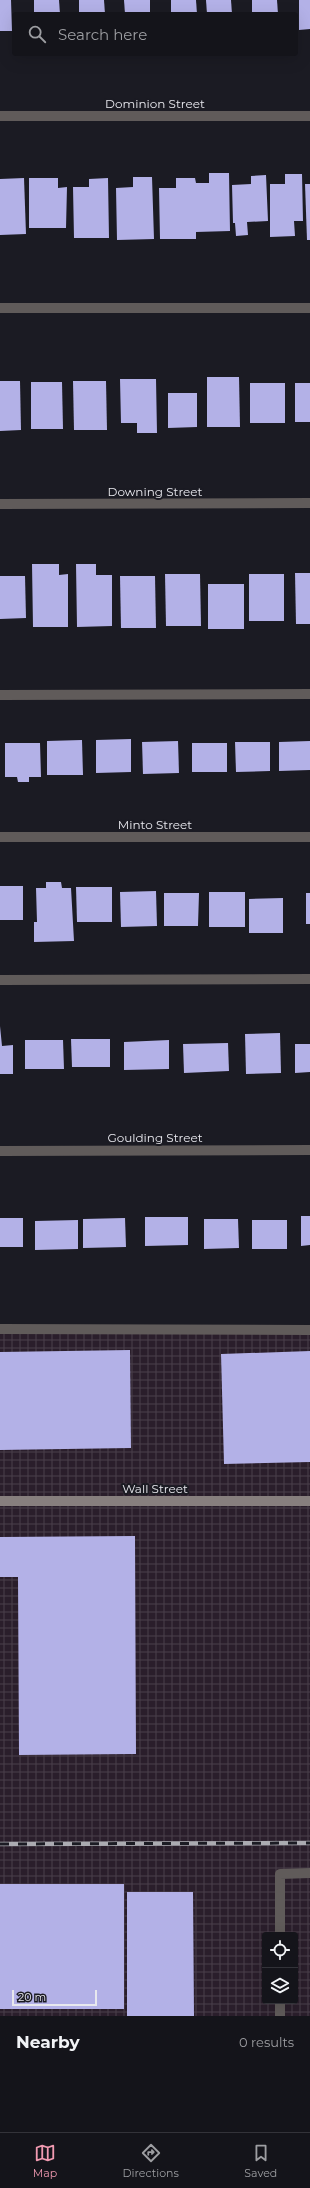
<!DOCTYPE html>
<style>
:root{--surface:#14141a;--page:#212127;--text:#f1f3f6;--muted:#9d9ea2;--line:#333339;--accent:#f19ab1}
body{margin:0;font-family:Montserrat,sans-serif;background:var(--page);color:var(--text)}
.controls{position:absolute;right:12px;bottom:12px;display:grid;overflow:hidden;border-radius:4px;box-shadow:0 4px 16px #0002}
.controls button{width:36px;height:36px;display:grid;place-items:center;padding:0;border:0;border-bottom:1px solid var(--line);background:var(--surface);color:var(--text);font:20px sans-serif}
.scale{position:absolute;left:12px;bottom:10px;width:85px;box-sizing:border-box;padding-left:4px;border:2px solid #e8e8ee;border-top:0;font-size:11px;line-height:14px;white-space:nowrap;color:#e8e8ee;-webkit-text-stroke:3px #1b1b23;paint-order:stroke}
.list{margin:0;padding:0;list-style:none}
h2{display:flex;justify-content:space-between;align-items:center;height:52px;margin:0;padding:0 16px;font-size:17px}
h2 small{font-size:13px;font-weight:400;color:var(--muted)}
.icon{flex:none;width:22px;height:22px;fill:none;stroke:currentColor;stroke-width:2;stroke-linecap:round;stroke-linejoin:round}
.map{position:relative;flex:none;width:310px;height:2016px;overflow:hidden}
.search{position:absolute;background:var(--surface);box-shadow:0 4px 16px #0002;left:12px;right:12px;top:12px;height:44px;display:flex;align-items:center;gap:10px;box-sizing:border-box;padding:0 14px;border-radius:4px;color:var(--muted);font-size:15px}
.sheet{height:116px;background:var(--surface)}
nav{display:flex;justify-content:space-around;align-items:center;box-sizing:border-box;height:56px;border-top:1px solid var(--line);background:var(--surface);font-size:11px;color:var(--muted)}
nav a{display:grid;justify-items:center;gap:2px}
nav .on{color:var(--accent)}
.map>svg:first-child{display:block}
</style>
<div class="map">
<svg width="310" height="2016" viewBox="0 0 310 2016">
<defs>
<pattern id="industrial-grid" width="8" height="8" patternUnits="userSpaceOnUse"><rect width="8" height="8" fill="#2a1e2b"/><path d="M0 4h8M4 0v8" fill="none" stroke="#493f4a"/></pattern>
</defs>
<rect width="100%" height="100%" fill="#1b1b23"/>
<path fill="url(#industrial-grid)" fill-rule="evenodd" d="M0 1334H310V2016H0ZM265 1935H295V2001H265Z"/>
<g fill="#b3b1e7">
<path d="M0 0H11L12 31H0Z"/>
<path d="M34 0H59L60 14H34Z"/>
<path d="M79 0H104L105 14H79Z"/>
<path d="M124 0H150V14H125Z"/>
<path d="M171 0H196L197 14H171Z"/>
<path d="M206 0H231L232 14H207Z"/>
<path d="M252 0H277L278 14H252Z"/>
<path d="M299 0H310V29L299 30Z"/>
<path d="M209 173H229L230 231 196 232V239H160L159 188H176V178H195L196 183H209Z"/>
<path d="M285 174H302L303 221H294L295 236 270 237V184H285Z"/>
<path d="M266 175 268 221 247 222 248 235 236 236 235 223H233L232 185 251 184V176Z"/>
<path d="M133 177H152L154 239 117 240 116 188 133 187Z"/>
<path d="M24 178 26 234 0 235V179Z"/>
<path d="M29 178H58V188L67 187 66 228H29Z"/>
<path d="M108 178 109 238H74L73 187H89V179Z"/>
<path d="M305 184H310V240H307Z"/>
<path d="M207 377H239L240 427H207Z"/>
<path d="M120 379H156L157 433H137V423H121Z"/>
<path d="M0 381H20L21 430 0 431Z"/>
<path d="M73 381H106L107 430H74Z"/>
<path d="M31 382H62L63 429H31Z"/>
<rect x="250" y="383" width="35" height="40"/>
<rect x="295" y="383" width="15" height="39"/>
<path d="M168 393H197V427L168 428Z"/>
<path d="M32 564H59V575L68 574V627H33Z"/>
<path d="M76 564H96V575H112V626L77 627Z"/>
<path d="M295 573H310V624H296Z"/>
<path d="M165 574H200L201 626H166Z"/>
<rect x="249" y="574" width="35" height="47"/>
<path d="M0 576H25L26 618 0 619Z"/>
<path d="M120 576H155L156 628H121Z"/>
<rect x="208" y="584" width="36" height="45"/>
<path d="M131 739V772L96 773V740Z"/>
<path d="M82 740 83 775H47V741Z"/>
<path d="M178 741 179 773 143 774 142 742Z"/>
<path d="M310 741V770L279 771V742Z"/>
<path d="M235 742H270V771L236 772Z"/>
<path d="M5 743H40L41 777H29V782H18L17 777H5Z"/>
<rect x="192" y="743" width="35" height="29"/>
<path d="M46 882H61L62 888H71L74 941 34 942V922H37L36 888H46Z"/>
<rect x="0" y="886" width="23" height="34"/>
<path d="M76 887H112V922H77Z"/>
<path d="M156 891 157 926 121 927 120 892Z"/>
<rect x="209" y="892" width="36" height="35"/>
<path d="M164 893H199L198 926H164Z"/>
<rect x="306" y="893" width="4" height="31"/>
<path d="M283 898V933H249V899Z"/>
<path d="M0 1026 2 1046 13 1045V1074H0Z"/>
<path d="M280 1033 281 1073 246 1074 245 1034Z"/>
<path d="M71 1039H110V1067H72Z"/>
<path d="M25 1040H63L64 1069H25Z"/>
<path d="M169 1040V1069L124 1070V1042Z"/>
<path d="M228 1043 229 1071 184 1073 183 1044Z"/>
<path d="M295 1044H310V1072L295 1073Z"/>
<path d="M301 1216H310V1245L301 1246Z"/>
<path d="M145 1217H188V1245L145 1246Z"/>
<rect x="0" y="1218" width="23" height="29"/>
<path d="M125 1218 126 1247 83 1248V1219Z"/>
<path d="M204 1219H238L239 1248 204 1249Z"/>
<path d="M78 1220V1249L35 1250V1221Z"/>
<rect x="252" y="1220" width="35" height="29"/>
<path d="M130 1350 131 1448 0 1450V1352Z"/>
<path d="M310 1351V1462L224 1464 221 1354Z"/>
<path d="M135 1536 136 1754 19 1755 18 1577H0V1537Z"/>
<rect x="0" y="1884" width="124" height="125"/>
<path d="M127 1892H193L194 2016H127Z"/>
</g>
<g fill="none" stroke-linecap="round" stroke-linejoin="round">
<g stroke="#605b5a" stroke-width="10">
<path d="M0 308H310"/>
<path d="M0 695 310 694"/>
<path d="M0 980 310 979"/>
<path d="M0 1329 310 1330"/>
<path d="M280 1935V1874L310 1873"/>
<path d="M280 2001V2016"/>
</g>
<g stroke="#605b5a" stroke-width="10">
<path d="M0 116H310"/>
<path d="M0 504 310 503"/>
<path d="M0 837H310"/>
<path d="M0 1151 310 1150"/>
</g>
<path stroke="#877f7e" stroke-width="10" d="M0 1501H310"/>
<defs>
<path id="rail" d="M0 1844 310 1843"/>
</defs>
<use href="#rail" stroke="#ababb1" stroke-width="4.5"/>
<use href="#rail" stroke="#1b1b23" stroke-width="3" stroke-dasharray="9" stroke-linecap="butt"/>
</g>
<g text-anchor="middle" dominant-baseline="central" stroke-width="4" stroke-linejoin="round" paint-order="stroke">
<g font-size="12" fill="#e8e8ee" stroke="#1b1b23">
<text x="155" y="103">Dominion Street</text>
<text x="155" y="491">Downing Street</text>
<text x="155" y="824">Minto Street</text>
<text x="155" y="1137">Goulding Street</text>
<text x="155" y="1488">Wall Street</text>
</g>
</g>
</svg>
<div class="controls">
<button><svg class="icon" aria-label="locate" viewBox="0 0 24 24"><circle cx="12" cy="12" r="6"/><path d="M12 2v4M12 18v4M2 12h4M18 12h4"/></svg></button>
<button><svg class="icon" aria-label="layers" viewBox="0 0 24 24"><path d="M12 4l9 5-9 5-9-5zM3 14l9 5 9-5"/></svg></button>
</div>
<div class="scale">20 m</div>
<div class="search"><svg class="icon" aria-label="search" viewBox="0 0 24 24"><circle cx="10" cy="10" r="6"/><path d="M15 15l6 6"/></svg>Search here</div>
</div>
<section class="sheet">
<h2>Nearby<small>0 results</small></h2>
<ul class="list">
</ul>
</section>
<nav>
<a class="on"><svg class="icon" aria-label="map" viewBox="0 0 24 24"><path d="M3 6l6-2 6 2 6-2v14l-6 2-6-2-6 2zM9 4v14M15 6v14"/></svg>Map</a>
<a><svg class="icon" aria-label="directions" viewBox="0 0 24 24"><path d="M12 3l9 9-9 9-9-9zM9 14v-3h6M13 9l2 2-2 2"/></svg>Directions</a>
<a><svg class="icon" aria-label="saved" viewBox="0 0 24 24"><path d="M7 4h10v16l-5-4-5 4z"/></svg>Saved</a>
</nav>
